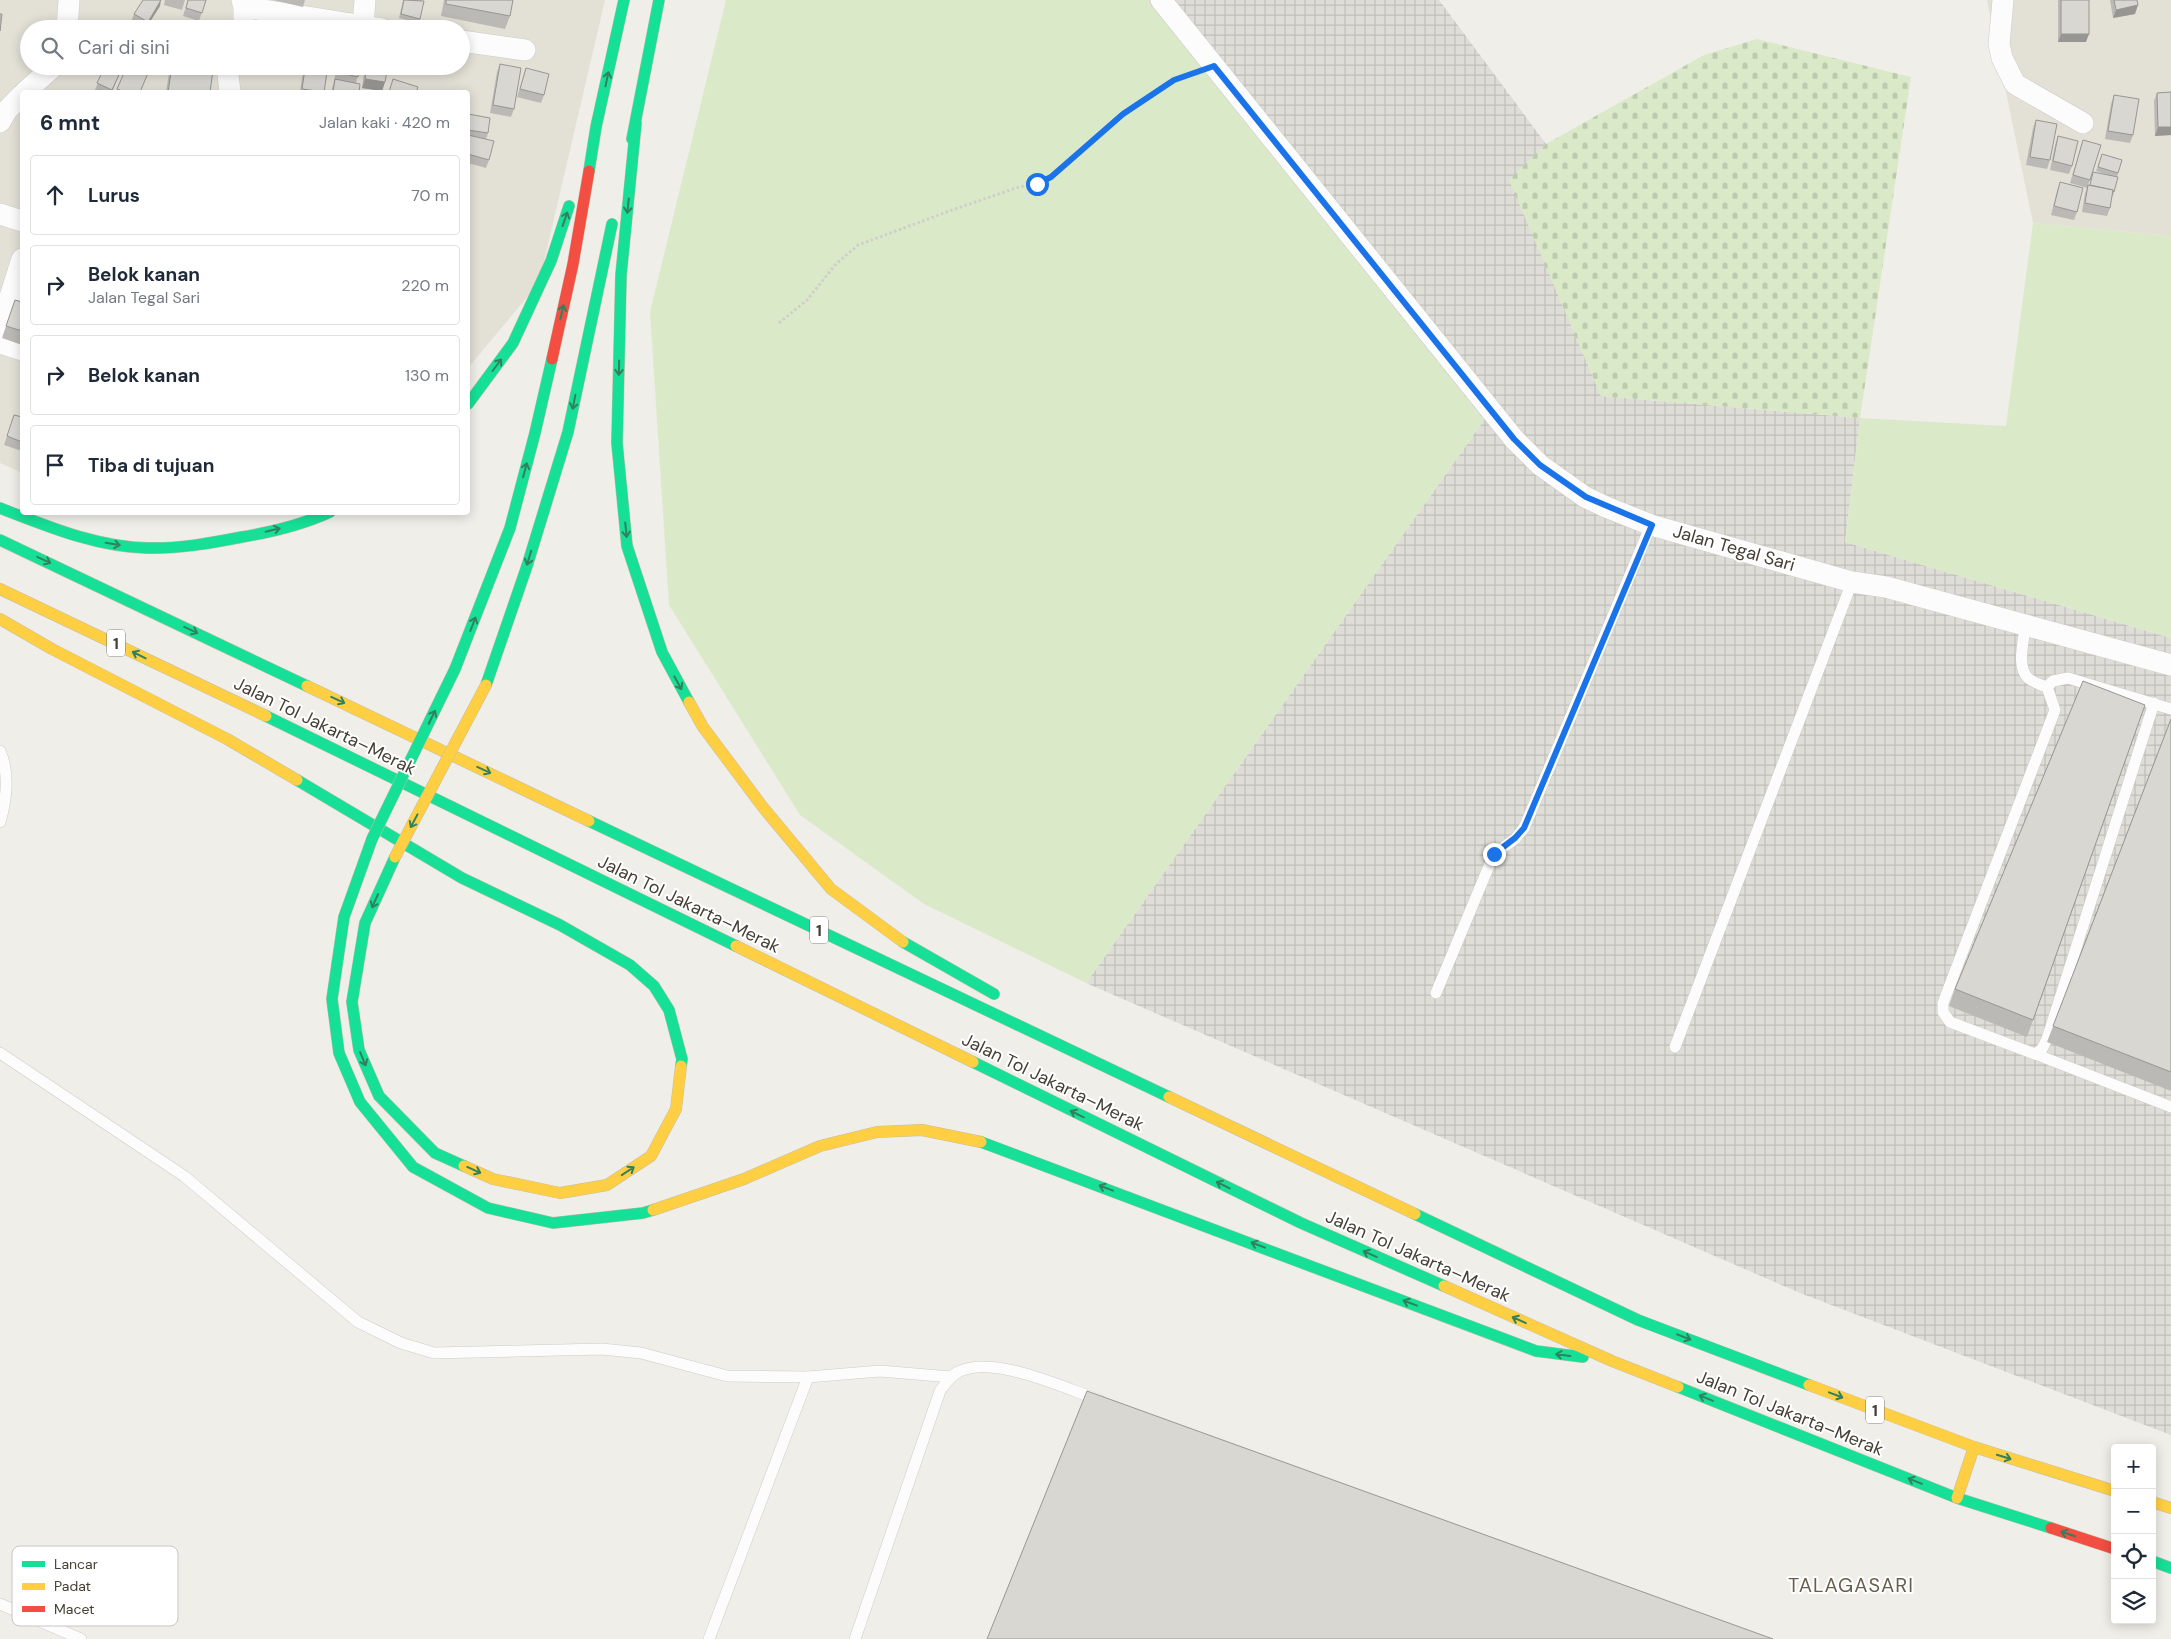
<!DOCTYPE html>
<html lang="id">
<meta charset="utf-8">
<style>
:root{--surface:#fff;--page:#f6f6f7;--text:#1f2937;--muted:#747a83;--line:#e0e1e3}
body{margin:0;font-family:"DM Sans",sans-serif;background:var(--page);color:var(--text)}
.controls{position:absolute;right:15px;bottom:15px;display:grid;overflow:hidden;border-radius:5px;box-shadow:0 2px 12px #0003}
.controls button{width:45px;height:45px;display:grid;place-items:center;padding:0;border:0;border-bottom:1px solid var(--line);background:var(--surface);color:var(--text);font:25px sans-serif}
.stop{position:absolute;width:15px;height:15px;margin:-11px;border:4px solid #1a73e8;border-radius:50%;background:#fff}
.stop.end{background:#1a73e8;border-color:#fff;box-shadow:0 1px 5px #0008}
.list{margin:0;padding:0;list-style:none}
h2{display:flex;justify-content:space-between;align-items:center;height:65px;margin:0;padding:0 20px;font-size:21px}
h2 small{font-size:16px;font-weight:400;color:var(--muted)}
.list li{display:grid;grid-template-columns:32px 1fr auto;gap:15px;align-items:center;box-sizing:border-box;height:80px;margin:0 10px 10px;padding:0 10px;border:1px solid var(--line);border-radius:5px}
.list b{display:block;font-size:19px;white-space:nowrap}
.list p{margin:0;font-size:16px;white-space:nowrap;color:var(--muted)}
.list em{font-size:16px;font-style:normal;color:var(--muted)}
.icon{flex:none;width:28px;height:28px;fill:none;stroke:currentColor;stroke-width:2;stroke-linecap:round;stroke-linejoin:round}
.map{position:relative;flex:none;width:2171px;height:1639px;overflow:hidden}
.search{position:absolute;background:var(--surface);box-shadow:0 2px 12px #0003;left:20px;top:20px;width:450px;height:55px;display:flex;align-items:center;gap:12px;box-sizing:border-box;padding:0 18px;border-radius:28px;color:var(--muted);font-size:19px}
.panel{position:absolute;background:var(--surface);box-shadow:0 2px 12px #0003;left:20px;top:90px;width:450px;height:425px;border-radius:5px}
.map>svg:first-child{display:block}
</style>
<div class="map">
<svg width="2171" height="1639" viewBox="0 0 2171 1639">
<defs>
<pattern id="industrial-grid" width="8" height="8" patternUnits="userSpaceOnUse" patternTransform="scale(1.25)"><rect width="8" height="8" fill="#dfddd7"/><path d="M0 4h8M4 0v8" fill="none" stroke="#c1bfb9"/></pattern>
<pattern id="cemetery-stones" width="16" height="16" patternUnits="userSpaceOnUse" patternTransform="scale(1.25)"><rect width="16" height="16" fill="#daeac9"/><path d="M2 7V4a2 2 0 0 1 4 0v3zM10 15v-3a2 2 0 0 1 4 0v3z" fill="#bccaad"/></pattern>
</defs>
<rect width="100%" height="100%" fill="#efeee9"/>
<g fill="#e3e0d6" fill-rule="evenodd">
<path d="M0 0H605L539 283 468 368V92H22V473L0 463ZM29 29H461V66H29Z"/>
<path d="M1987 0H2171V236L2033 223Z"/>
</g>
<path fill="url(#industrial-grid)" d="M1147 0H1439L1546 144 1510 180 1601 396 1860 418 1845 542 2171 638V1435L1800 1293 1086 983 1484 420Z"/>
<g fill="#daeac9">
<path d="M726 0H1147L1484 420 1086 983 924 904 800 815 669 605 650 312Z"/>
<path d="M2033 223 2171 236V638L1845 542 1860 418 2006 426Z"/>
</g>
<path fill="url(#cemetery-stones)" d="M1757 39 1911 77 1860 418 1601 396 1509 180 1546 144 1704 55Z"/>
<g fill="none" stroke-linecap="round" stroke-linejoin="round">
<defs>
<g id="lane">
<path d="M2025 627C2024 642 2016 666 2028 678 2033 682 2041 685 2047 687L2055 710 1943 1003V1012L1950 1022 2035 1054 2042 1049 2047 1039 2154 703"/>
<path d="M2047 687 2053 681 2068 678 2171 709"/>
<path d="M0 751C10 774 7 798 0 822"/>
<path d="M1436 993 1494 854 1515 839 1524 828 1651 525"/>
<path d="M1675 1047 1852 582"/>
<path d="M0 1053 184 1176 358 1322 401 1343 434 1353 602 1349 641 1353 727 1376 808 1377 880 1371 951 1377"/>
<path d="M2035 1054 2171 1107"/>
<path d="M0 1604 81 1639"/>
<path d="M709 1639 808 1377"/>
<path d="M855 1639 940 1391C945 1384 950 1376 958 1372 993 1354 1064 1388 1099 1400"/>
</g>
<g id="street">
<path d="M242 0 244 7V29"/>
<path d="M1161 0 1514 439 1540 465 1585 497 1606 507 1651 525 1852 582 1886 587 2171 665"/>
<path d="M2003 0 1999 44 2002 58 2015 84 2083 123"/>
<path d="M244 7 383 29"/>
<path d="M363 26 365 0"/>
<path d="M67 29 69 0"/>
<path d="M461 41 525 50"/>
<path d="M227 66 230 92"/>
<path d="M25 92 54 66"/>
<path d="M0 122 7 110 22 95"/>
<path d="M0 214 22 221"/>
<path d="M0 328 22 259"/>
<path d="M0 343 22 350"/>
</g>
<g id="fast">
<path d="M636 123 621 275 617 443 627 546 662 652 689 702"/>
<path d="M632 139 659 0"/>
<path d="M589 171 596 127 624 0"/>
<path d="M468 404 513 343 551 261 569 206"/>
<path d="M0 508C47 526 96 547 147 548 179 549 211 543 242 537 272 532 302 525 330 512"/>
<path d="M0 540 307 686"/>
<path d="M455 669 510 528 535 433 552 359"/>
<path d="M486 685 527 566 568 432 612 224"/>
<path d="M266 716 736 946"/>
<path d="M297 780 462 878 560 925 630 965 654 986 669 1010 682 1059 681 1066"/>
<path d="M589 821 1169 1097"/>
<path d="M372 839 344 917 332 999 339 1053 360 1102 413 1167 488 1208 553 1223 643 1213 653 1210"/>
<path d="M395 857 365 923 352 1002 359 1050 379 1096 435 1153 464 1166"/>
<path d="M903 942 994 994"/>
<path d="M973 1062 1301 1223 1444 1286"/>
<path d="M981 1142 1536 1351 1583 1357"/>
<path d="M1415 1214 1638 1320 1809 1385"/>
<path d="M1678 1387 1957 1498 2051 1528"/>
<path d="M2152 1561 2171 1568"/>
</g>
<g id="slow">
<path d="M0 589 266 716"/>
<path d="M0 619 52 649 227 739 297 780"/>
<path d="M307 686 589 821"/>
<path d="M689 702 703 727 762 806 831 889 903 942"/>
<path d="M736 946 973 1062"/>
<path d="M1169 1097 1415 1214"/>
<path d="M464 1166 493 1179 560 1193 607 1185 651 1156 676 1109 681 1066"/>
<path d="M653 1210 744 1179 820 1146 877 1132 922 1130 981 1142"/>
<path d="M1444 1286 1612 1361 1678 1387"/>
<path d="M1809 1385 1974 1447 2115 1491"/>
<path d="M1957 1498 1974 1447"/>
<path d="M2152 1502 2171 1508"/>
</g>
<g id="jam">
<path d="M552 359 573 264 589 171"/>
<path d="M2051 1528 2115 1549"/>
</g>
</defs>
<use href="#lane" stroke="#cdccc7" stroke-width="12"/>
<use href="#street" stroke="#cdccc7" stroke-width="22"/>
<use href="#fast" stroke="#c6bda5" stroke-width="12"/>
<use href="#slow" stroke="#c6bda5" stroke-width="12"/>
<use href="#jam" stroke="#c6bda5" stroke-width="12"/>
<path stroke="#d0ceca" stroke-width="3" stroke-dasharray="2.5 2.5" stroke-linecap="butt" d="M779 323 807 300 836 264 858 245 955 209 1019 187 1037 184 1051 177C1096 140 1138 94 1193 73"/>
<use href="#lane" stroke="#fdfcfc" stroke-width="11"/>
<use href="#street" stroke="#fdfcfc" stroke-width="21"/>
<use href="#fast" stroke="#16e098" stroke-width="11"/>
<use href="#slow" stroke="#ffcf43" stroke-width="11"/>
<use href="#jam" stroke="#f24e42" stroke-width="11"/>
<defs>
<path id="fast-bridge" d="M372 839 455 669"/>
<path id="slow-bridge" d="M395 857 486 685"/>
</defs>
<use href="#fast-bridge" stroke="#c6bda5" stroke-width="12" stroke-linecap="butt"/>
<use href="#slow-bridge" stroke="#c6bda5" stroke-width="12" stroke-linecap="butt"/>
<use href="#fast-bridge" stroke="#16e098" stroke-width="11"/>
<use href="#slow-bridge" stroke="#ffcf43" stroke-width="11"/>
</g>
<g fill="#bbb9b5">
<path d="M165 0H185L182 10 164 5Z"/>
<path d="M188 0H206L199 21 183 16Z"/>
<path d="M273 0H305L303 7Z"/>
<path d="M403 0H422L420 19 419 23 399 18Z"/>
<path d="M444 0H513L510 16 505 29 441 16Z"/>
<path d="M2058 0H2089L2086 42H2058Z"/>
<path d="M2110 0H2137L2135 14 2113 18Z"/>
<path d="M160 6 146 29H142L131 22 134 14Z"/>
<path d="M500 64 514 109 511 117 490 113 497 72Z"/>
<path d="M105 66H123L112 92H94Z"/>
<path d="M127 66 141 92H116Z"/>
<path d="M172 66H187L210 92H166L169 73Z"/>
<path d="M273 66H287L285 70Z"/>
<path d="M337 66H360L356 83 359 92H331L334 81Z"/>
<path d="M365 66H388L385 82 382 91 362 88Z"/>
<path d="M441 66H452L450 69Z"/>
<path d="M526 68 544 95 541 103 517 97Z"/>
<path d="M305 69 324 92H300L302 77Z"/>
<path d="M2171 92V135L2155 136 2154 101 2157 93Z"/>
<path d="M2114 95 2133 135 2130 143 2105 139 2111 104Z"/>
<path d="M468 114 488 133 486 139 489 160 486 168 468 163Z"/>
<path d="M2036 120 2050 160 2047 169 2026 165 2033 128Z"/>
<path d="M2058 136 2072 166 2069 174 2050 170 2055 145Z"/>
<path d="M2083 140 2090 180 2088 185H2090L2093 172 2114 177 2096 171 2102 154 2122 160 2117 177 2114 192 2113 196H2112L2110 208 2107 216 2082 212 2085 193 2087 188 2070 183Z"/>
<path d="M2060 182 2077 212 2074 220 2051 215 2057 191Z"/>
<path d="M15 300 22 302V345L2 338Z"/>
<path d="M14 415 22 417V451L4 445Z"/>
<path d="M2145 705 2027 1037 1949 1006 1955 989Z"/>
<path d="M2171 719V1091L2047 1042Z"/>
</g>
<g fill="#989693">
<path d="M161 0 160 6 145 29 148 22Z"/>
<path d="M2138 5 2135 14 2113 18 2116 10Z"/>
<path d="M2061 34H2089L2086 42H2058Z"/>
<path d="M365 79 385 82 382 91 362 88Z"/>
<path d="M2158 127H2171V135L2155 136Z"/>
</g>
<g fill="#d9d7d2" stroke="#989693">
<path d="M143 0H161L148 22 134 14Z"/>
<path d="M188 0H206L202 13 186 8Z"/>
<path d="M404 0 424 1 420 19 401 14Z"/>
<path d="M446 0H513L510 16 446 4Z"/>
<rect x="2061" y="0" width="28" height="34"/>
<path d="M2114 0H2137L2138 5 2116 10Z"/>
<path d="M0 14H2L0 31Z"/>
<path d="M320 21 361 29H318Z"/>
<path d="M500 64 521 68 514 109 493 105Z"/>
<path d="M105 66H123L112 90 97 83Z"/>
<path d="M127 66H151L140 92H125L117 89Z"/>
<path d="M172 66H187L213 70 210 92H168Z"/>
<path d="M338 66H360L358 77 337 72Z"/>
<path d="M367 66H388L385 82 365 79Z"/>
<path d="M526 68 549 74 544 95 520 89Z"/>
<path d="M305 69 327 72 324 92 302 89Z"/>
<path d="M335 79 360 84 359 92H333Z"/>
<path d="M393 79 418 87 416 92H389Z"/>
<path d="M99 90 107 92H98Z"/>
<path d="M2171 92V127H2158L2157 93Z"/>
<path d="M2114 95 2139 99 2133 135 2108 131Z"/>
<path d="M468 114 490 118 488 133 468 130Z"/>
<path d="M2036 120 2057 124 2050 160 2030 157Z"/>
<path d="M468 135 494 141 489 160 468 154Z"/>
<path d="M2058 136 2078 141 2072 166 2053 161Z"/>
<path d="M2083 140 2101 145 2090 180 2073 175Z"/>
<path d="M2102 154 2122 160 2118 173 2098 167Z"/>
<path d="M2093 172 2118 177 2114 192 2113 191V190L2090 185Z"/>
<path d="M2060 182 2083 188 2077 212 2054 206Z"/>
<path d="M2088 185 2113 190 2110 208 2085 203Z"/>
<path d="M15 300 22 302V331L6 326Z"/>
<path d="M14 415 22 417V442L7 436Z"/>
<path d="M2083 681 2145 705 2033 1020 1955 989Z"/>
<path d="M2171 719V1072L2053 1026Z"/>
<path d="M1087 1391 1773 1639H987Z"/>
</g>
<defs><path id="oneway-shaft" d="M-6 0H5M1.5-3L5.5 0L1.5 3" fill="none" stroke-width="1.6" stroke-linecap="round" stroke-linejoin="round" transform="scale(1.25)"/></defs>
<g stroke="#32805d">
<use href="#oneway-shaft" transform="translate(607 79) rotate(-78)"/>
<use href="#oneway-shaft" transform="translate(628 206) rotate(96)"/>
<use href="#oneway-shaft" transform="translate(565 219) rotate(-71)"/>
<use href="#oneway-shaft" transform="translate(562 312) rotate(-77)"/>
<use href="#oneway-shaft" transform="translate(497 365) rotate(-53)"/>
<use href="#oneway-shaft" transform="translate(619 368) rotate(91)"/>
<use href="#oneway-shaft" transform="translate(574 402) rotate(101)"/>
<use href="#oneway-shaft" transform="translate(525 470) rotate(-75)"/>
<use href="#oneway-shaft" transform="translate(273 530) rotate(-14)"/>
<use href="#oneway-shaft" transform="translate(626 530) rotate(84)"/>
<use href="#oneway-shaft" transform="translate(113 544) rotate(10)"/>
<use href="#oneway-shaft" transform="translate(529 558) rotate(107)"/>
<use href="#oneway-shaft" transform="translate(44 560) rotate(25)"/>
<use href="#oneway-shaft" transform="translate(473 624) rotate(-69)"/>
<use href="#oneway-shaft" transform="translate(191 630) rotate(25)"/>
<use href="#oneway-shaft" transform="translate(139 655) rotate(-154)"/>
<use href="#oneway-shaft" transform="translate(678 683) rotate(61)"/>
<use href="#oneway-shaft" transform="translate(338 700) rotate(25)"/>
<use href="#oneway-shaft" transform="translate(432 717) rotate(-64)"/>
<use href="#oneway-shaft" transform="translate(484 770) rotate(25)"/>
<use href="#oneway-shaft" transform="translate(414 821) rotate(118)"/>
<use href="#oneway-shaft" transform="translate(375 901) rotate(114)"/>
<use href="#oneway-shaft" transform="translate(363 1059) rotate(67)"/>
<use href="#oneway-shaft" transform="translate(1077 1114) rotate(-154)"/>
<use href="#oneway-shaft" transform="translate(474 1170) rotate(24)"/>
<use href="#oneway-shaft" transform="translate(628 1171) rotate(-34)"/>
<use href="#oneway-shaft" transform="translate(1223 1185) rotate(-154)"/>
<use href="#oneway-shaft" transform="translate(1106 1188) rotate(-159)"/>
<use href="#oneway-shaft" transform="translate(1258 1245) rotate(-159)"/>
<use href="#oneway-shaft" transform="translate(1370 1254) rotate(-156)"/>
<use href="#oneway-shaft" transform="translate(1410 1303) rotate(-159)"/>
<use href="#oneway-shaft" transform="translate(1519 1320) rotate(-156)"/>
<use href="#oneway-shaft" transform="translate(1684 1337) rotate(21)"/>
<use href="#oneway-shaft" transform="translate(1563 1355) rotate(-173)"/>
<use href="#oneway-shaft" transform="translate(1836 1395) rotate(21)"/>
<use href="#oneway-shaft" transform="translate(1706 1398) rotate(-158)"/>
<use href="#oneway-shaft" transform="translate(2004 1457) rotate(17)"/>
<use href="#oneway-shaft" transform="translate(1915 1481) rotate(-158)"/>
<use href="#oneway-shaft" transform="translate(2068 1534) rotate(-162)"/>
</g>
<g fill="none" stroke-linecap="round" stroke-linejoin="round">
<path stroke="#1a73e8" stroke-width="6" d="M1037 184 1051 177 1123 114 1174 80 1214 66 1514 439 1540 465 1586 497 1652 525 1524 828 1515 838 1494 854"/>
</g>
<g text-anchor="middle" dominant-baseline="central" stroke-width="4" stroke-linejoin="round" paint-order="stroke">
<g fill="#fff" stroke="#7d7972" stroke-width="1">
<rect x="107" y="629.5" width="18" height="27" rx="4"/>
<rect x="810" y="916.5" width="18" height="27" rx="4"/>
<rect x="1866" y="1396.5" width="18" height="27" rx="4"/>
</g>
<g font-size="16" font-weight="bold" fill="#454035">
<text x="116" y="643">1</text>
<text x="819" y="930">1</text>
<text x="1875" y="1410">1</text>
</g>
<g font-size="18" fill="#454035" stroke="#fff">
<text transform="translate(1734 548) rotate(16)">Jalan Tegal Sari</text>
<text transform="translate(325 726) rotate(26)">Jalan Tol Jakarta–Merak</text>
<text transform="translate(689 904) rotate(26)">Jalan Tol Jakarta–Merak</text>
<text transform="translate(1053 1082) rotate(26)">Jalan Tol Jakarta–Merak</text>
<text transform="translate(1418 1256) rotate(24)">Jalan Tol Jakarta–Merak</text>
<text transform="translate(1790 1413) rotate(22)">Jalan Tol Jakarta–Merak</text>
</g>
<g font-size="20" letter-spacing="1" fill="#675f4d" stroke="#fff">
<text x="1851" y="1585">TALAGASARI</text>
</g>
</g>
<rect x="12" y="1546" width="166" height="80" rx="8" fill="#fff" stroke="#c7c6c2" stroke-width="1"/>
<rect x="22" y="1561" width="23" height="6" fill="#16e098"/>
<rect x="22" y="1583" width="23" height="7" fill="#ffcf43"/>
<rect x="22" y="1606" width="23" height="6" fill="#f24e42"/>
<g font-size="14" fill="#454035">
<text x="54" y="1569">Lancar</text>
<text x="54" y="1591">Padat</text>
<text x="54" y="1614">Macet</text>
</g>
</svg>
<div class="controls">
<button>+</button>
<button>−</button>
<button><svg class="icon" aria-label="locate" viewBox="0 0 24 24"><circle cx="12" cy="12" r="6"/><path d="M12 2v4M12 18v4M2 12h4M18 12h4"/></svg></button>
<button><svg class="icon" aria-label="layers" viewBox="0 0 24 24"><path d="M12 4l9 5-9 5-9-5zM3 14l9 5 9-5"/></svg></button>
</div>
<div class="stop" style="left:1037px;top:184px"></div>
<div class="stop end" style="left:1494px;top:854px"></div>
<div class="search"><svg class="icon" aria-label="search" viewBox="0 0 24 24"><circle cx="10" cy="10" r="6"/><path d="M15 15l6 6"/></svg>Cari di sini</div>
<section class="panel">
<h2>6 mnt<small>Jalan kaki · 420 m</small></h2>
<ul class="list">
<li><svg class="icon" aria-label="ahead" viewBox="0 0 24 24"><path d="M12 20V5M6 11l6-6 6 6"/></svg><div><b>Lurus</b></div><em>70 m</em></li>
<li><svg class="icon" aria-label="right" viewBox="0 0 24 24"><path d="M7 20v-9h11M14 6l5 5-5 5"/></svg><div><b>Belok kanan</b><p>Jalan Tegal Sari</p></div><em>220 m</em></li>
<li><svg class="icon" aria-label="right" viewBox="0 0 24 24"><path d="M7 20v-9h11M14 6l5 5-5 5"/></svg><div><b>Belok kanan</b></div><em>130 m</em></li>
<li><svg class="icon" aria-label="arrive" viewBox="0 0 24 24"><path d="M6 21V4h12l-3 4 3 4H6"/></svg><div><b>Tiba di tujuan</b></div></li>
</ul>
</section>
</div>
